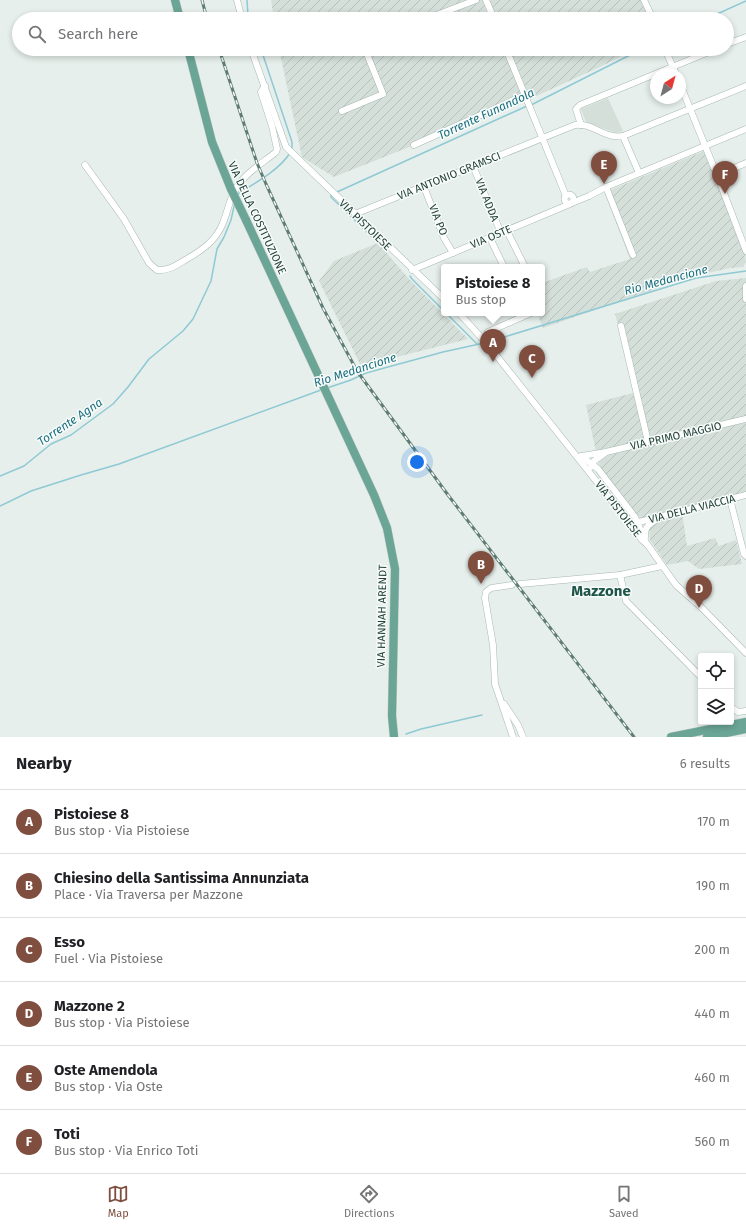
<!DOCTYPE html>
<meta charset="utf-8">
<style>
:root{--surface:#fff;--page:#f2f2f2;--text:#202124;--muted:#757577;--line:#e0e0e0;--accent:#7f4e3f}
body{margin:0;font-family:"Fira Sans",sans-serif;background:var(--page);color:var(--text)}
.controls{position:absolute;right:12px;bottom:12px;display:grid;overflow:hidden;border-radius:4px;box-shadow:0 2px 6px #0003}
.controls button{width:36px;height:36px;display:grid;place-items:center;padding:0;border:0;border-bottom:1px solid var(--line);background:var(--surface);color:var(--text);font:20px sans-serif}
.compass{position:absolute;left:650px;top:68px;width:36px;height:36px;border-radius:50%;background:var(--surface);box-shadow:0 2px 6px #0003;rotate:36deg}
.you{position:absolute;left:417px;top:462px;width:14px;height:14px;margin:-10px;border:3px solid #fff;border-radius:50%;background:#1a73e8;box-shadow:0 0 0 6px #1a73e833}
.badge{display:grid;place-items:center;width:26px;height:26px;border-radius:50%;background:var(--accent);color:#fff;font-size:13px;font-weight:700}
.pin{position:absolute;translate:-50% -33px;filter:drop-shadow(0 1px 2px #0008)}
.pin::after{content:'';position:absolute;top:21px;width:14px;height:12px;background:inherit;clip-path:polygon(0 0,100% 0,50% 100%)}
.popup{position:absolute;left:441px;top:264px;width:104px;height:52px;box-sizing:border-box;display:grid;place-content:center;border-radius:4px;background:var(--surface);filter:drop-shadow(0 1px 3px #0005);font-size:13px;white-space:nowrap;color:var(--muted)}
.popup b{font-size:15px;color:var(--text)}
.popup::after{content:'';position:absolute;left:50%;top:100%;margin-left:-8px;border:8px solid transparent;border-top-color:var(--surface)}
.list{margin:0;padding:0;list-style:none}
h2{display:flex;justify-content:space-between;align-items:center;height:52px;margin:0;padding:0 16px;font-size:17px}
h2 small{font-size:13px;font-weight:400;color:var(--muted)}
.list li{display:grid;grid-template-columns:26px 1fr auto;gap:12px;align-items:center;box-sizing:border-box;height:64px;padding:0 16px;border-top:1px solid var(--line)}
.list b{display:block;font-size:15px;white-space:nowrap}
.list p{margin:0;font-size:13px;white-space:nowrap;color:var(--muted)}
.list em{font-size:13px;font-style:normal;color:var(--muted)}
.icon{flex:none;width:22px;height:22px;fill:none;stroke:currentColor;stroke-width:2;stroke-linecap:round;stroke-linejoin:round}
.map{position:relative;flex:none;width:746px;height:737px;overflow:hidden}
.search{position:absolute;background:var(--surface);box-shadow:0 2px 6px #0003;left:12px;right:12px;top:12px;height:44px;display:flex;align-items:center;gap:10px;box-sizing:border-box;padding:0 14px;border-radius:22px;color:var(--muted);font-size:15px}
.sheet{height:436px;background:var(--surface)}
nav{display:flex;justify-content:space-around;align-items:center;box-sizing:border-box;height:56px;border-top:1px solid var(--line);background:var(--surface);font-size:11px;color:var(--muted)}
nav a{display:grid;justify-items:center;gap:2px}
nav .on{color:var(--accent)}
.map>svg:first-child{display:block}
</style>
<div class="map">
<svg width="746" height="737" viewBox="0 0 746 737">
<defs>
<pattern id="industrial-furrows" width="10" height="10" patternUnits="userSpaceOnUse"><rect width="10" height="10" fill="#d4dfda"/><path d="M-1 1l2-2M0 10L10 0M9 11l2-2" fill="none" stroke="#b6c1bc"/></pattern>
</defs>
<rect width="100%" height="100%" fill="#e6efeb"/>
<path fill="#d4dfda" d="M608 98 623 131 616 133 586 122 581 109Z"/>
<g fill="url(#industrial-furrows)">
<path d="M271 0H642L649 19H274Z"/>
<path d="M279 49H635L602 66 532 98 334 177 302 157Z"/>
<path d="M704 151 745 254 746 262 743 267 730 268 690 277 543 328 537 313H542V283L587 267 590 272 630 259 605 194 613 189Z"/>
<path d="M378 243 409 279 468 339 361 366 319 281 334 261Z"/>
<path d="M746 278V495L682 512 687 546 715 538 719 546 736 540 742 564 699 569 688 561 667 565 650 540 649 528 639 517 599 466 586 405 637 392 615 314 716 281Z"/>
</g>
<g fill="none" stroke-linecap="round" stroke-linejoin="round">
<g stroke="#8ec9d4" stroke-width="1.5">
<path d="M247 0 248 15 250 19"/>
<path d="M706 19 746 1"/>
<path d="M261 49 292 142V150"/>
<path d="M531 105 642 49"/>
<path d="M337 192 527 106"/>
<path d="M238 195 239 193C257 182 279 170 290 153"/>
<path d="M331 195V197L377 242"/>
<path d="M410 276 412 279 444 311"/>
<path d="M446 313 477 344"/>
<path d="M488 342 696 278 746 271"/>
<path d="M327 388 351 380 366 373 443 352 484 343"/>
<path d="M0 476 24 466 51 444 71 435 113 404 128 387 149 359 183 331 193 319 211 281 217 249 224 237 231 220 235 202"/>
<path d="M0 506 31 491 81 475 119 464 321 390"/>
<path d="M406 734 421 729 482 715"/>
</g>
<defs>
<g id="minor">
<path d="M237 0 242 19"/>
<path d="M486 0 494 19"/>
<path d="M644 0 653 19"/>
<path d="M426 19 476 0"/>
<path d="M727 44 746 37"/>
<path d="M251 49 286 147 444 299"/>
<path d="M506 49 566 196"/>
<path d="M665 49 676 74"/>
<path d="M680 84 719 180 746 251"/>
<path d="M342 111 383 94 365 49"/>
<path d="M581 125 576 109 580 105 716 49"/>
<path d="M623 136 639 173"/>
<path d="M414 145 525 95"/>
<path d="M85 165 124 219 149 263 157 270C168 271 175 266 185 260 201 251 216 241 223 223 229 208 229 198 239 184 249 170 264 162 276 152L277 149 272 126 261 92 265 86"/>
<path d="M473 166 501 233"/>
<path d="M719 180 732 169 746 163"/>
<path d="M424 187 444 238 453 253"/>
<path d="M606 187 633 255"/>
<circle cx="569" cy="199" r="4.5"/>
<path d="M572 203 589 196 606 187 746 129"/>
<path d="M355 214 575 125C592 122 606 140 623 136L746 86"/>
<path d="M507 231 525 267"/>
<path d="M490 238 504 267"/>
<path d="M412 270 570 204"/>
<path d="M746 286V299"/>
<path d="M459 313 488 345 628 521 642 540 647 544 676 585 701 607 746 653"/>
<path d="M621 326 648 442"/>
<path d="M488 332 531 313"/>
<path d="M581 456 598 469 635 517 646 543"/>
<path d="M582 456 606 452 746 419"/>
<path d="M591 467 594 461 605 453"/>
<path d="M730 499 744 554 746 556"/>
<path d="M635 523 746 495"/>
<path d="M645 537C644 527 650 523 658 519"/>
<path d="M620 575 626 601 701 677"/>
<path d="M520 584 620 575 662 566"/>
<path d="M512 585 491 588 486 592 485 598 493 645 495 684 513 737"/>
<path d="M504 704 518 725 523 737"/>
<path d="M731 707 738 712 746 711"/>
</g>
<g id="major">
<path d="M175 0 180 19"/>
<path d="M188 49 212 142 231 189"/>
<path d="M246 220 374 495 387 528 395 569 392 716 394 737"/>
<path d="M671 737 746 722"/>
<path d="M707 737 746 729"/>
</g>
</defs>
<use href="#minor" stroke="#a8b8b2" stroke-width="7"/>
<use href="#major" stroke="#c2cac8" stroke-width="9"/>
<use href="#minor" stroke="#fff" stroke-width="6"/>
<use href="#major" stroke="#6aa596" stroke-width="8"/>
<defs>
<g id="rail">
<path d="M202 0 207 19"/>
<path d="M219 49 257 163 266 184 323 308 357 371 448 495 634 737"/>
</g>
</defs>
<use href="#rail" stroke="#5f7d75" stroke-width="3"/>
<use href="#rail" stroke="#f7fbf9" stroke-width="1.5" stroke-dasharray="4.5" stroke-linecap="butt"/>
<defs>
<path id="major-bridge" d="M231 189 246 220"/>
</defs>
<use href="#major-bridge" stroke="#c2cac8" stroke-width="9" stroke-linecap="butt"/>
<use href="#major-bridge" stroke="#6aa596" stroke-width="8"/>
</g>
<g text-anchor="middle" dominant-baseline="central" stroke-width="3" stroke-linejoin="round" paint-order="stroke">
<g font-size="11" fill="#24423a" stroke="#f7fbf9">
<text transform="translate(449 176) rotate(-22)">VIA ANTONIO GRAMSCI</text>
<text transform="translate(487 200) rotate(68)">VIA ADDA</text>
<text transform="translate(257 218) rotate(65)">VIA DELLA COSTITUZIONE</text>
<text transform="translate(438 220) rotate(68)">VIA PO</text>
<text transform="translate(365 225) rotate(44)">VIA PISTOIESE</text>
<text transform="translate(491 237) rotate(-23)">VIA OSTE</text>
<text transform="translate(676 436) rotate(-13)">VIA PRIMO MAGGIO</text>
<text transform="translate(618 509) rotate(52)">VIA PISTOIESE</text>
<text transform="translate(692 509) rotate(-14)">VIA DELLA VIACCIA</text>
<text transform="translate(382 616) rotate(-89)">VIA HANNAH ARENDT</text>
</g>
<g font-size="12" font-style="italic" fill="#1c6f80" stroke="#f7fbf9">
<text transform="translate(486 114) rotate(-25)">Torrente Funandola</text>
<text transform="translate(666 280) rotate(-15)">Rio Medancione</text>
<text transform="translate(355 370) rotate(-18)">Rio Medancione</text>
<text transform="translate(70 422) rotate(-34)">Torrente Agna</text>
</g>
<g font-size="15" font-weight="bold" fill="#1f5548" stroke="#f7fbf9">
<text x="601" y="591">Mazzone</text>
</g>
</g>
</svg>
<div class="controls">
<button><svg class="icon" aria-label="locate" viewBox="0 0 24 24"><circle cx="12" cy="12" r="6"/><path d="M12 2v4M12 18v4M2 12h4M18 12h4"/></svg></button>
<button><svg class="icon" aria-label="layers" viewBox="0 0 24 24"><path d="M12 4l9 5-9 5-9-5zM3 14l9 5 9-5"/></svg></button>
</div>
<svg class="compass" viewBox="-18 -18 36 36"><path d="M0-13l5 13h-10z" fill="#e53935"/><path d="M0 13l5-13h-10z" fill="#757577"/></svg>
<div class="you"></div>
<div class="pin badge" style="left:493px;top:362px">A</div>
<div class="popup"><b>Pistoiese 8</b>Bus stop</div>
<div class="pin badge" style="left:481px;top:584px">B</div>
<div class="pin badge" style="left:532px;top:378px">C</div>
<div class="pin badge" style="left:699px;top:608px">D</div>
<div class="pin badge" style="left:604px;top:184px">E</div>
<div class="pin badge" style="left:725px;top:194px">F</div>
<div class="search"><svg class="icon" aria-label="search" viewBox="0 0 24 24"><circle cx="10" cy="10" r="6"/><path d="M15 15l6 6"/></svg>Search here</div>
</div>
<section class="sheet">
<h2>Nearby<small>6 results</small></h2>
<ul class="list">
<li><span class="badge">A</span><div><b>Pistoiese 8</b><p>Bus stop · Via Pistoiese</p></div><em>170 m</em></li>
<li><span class="badge">B</span><div><b>Chiesino della Santissima Annunziata</b><p>Place · Via Traversa per Mazzone</p></div><em>190 m</em></li>
<li><span class="badge">C</span><div><b>Esso</b><p>Fuel · Via Pistoiese</p></div><em>200 m</em></li>
<li><span class="badge">D</span><div><b>Mazzone 2</b><p>Bus stop · Via Pistoiese</p></div><em>440 m</em></li>
<li><span class="badge">E</span><div><b>Oste Amendola</b><p>Bus stop · Via Oste</p></div><em>460 m</em></li>
<li><span class="badge">F</span><div><b>Toti</b><p>Bus stop · Via Enrico Toti</p></div><em>560 m</em></li>
</ul>
</section>
<nav>
<a class="on"><svg class="icon" aria-label="map" viewBox="0 0 24 24"><path d="M3 6l6-2 6 2 6-2v14l-6 2-6-2-6 2zM9 4v14M15 6v14"/></svg>Map</a>
<a><svg class="icon" aria-label="directions" viewBox="0 0 24 24"><path d="M12 3l9 9-9 9-9-9zM9 14v-3h6M13 9l2 2-2 2"/></svg>Directions</a>
<a><svg class="icon" aria-label="saved" viewBox="0 0 24 24"><path d="M7 4h10v16l-5-4-5 4z"/></svg>Saved</a>
</nav>
